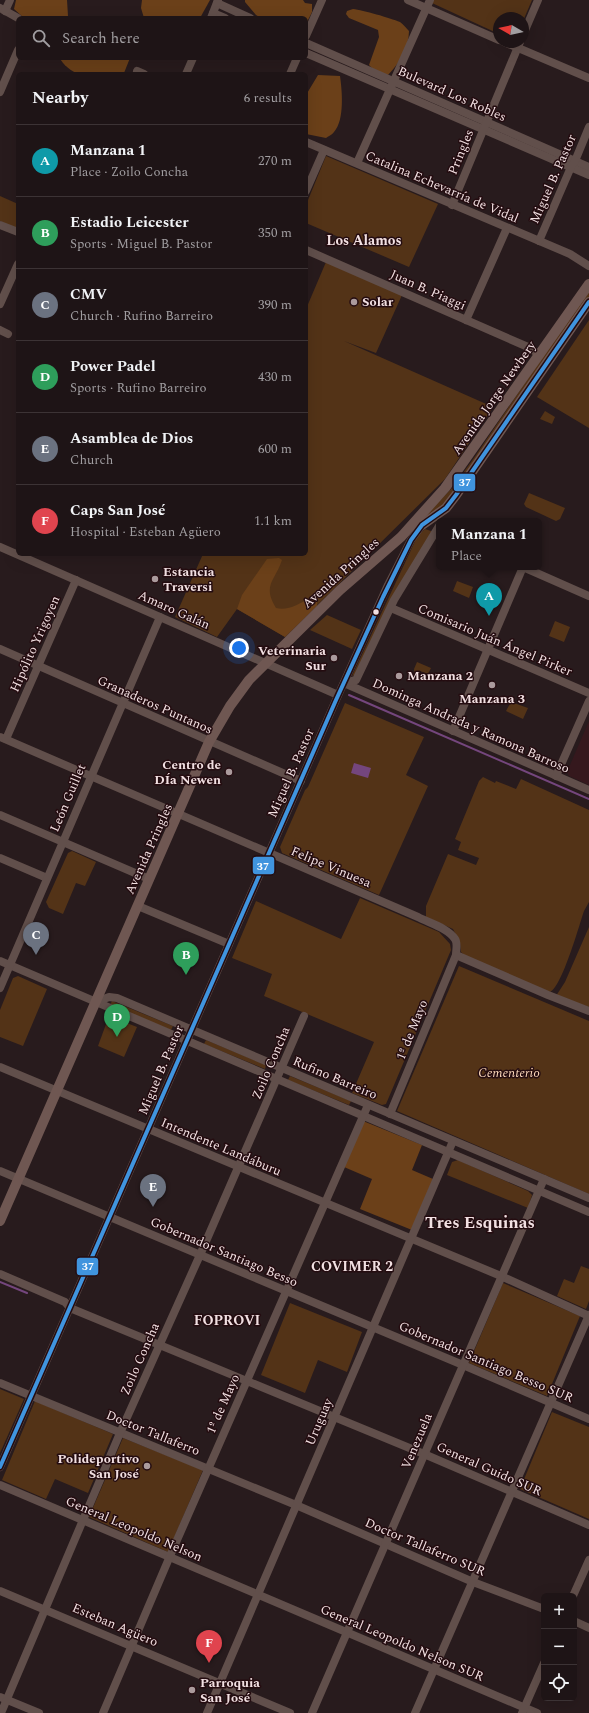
<!DOCTYPE html>
<meta charset="utf-8">
<style>
:root{--surface:#1e1416;--page:#261d1f;--text:#f1f3f6;--muted:#a19ea1;--line:#3c3335;--accent:#2563eb}
body{margin:0;font-family:Spectral,serif;background:var(--page);color:var(--text)}
.controls{position:absolute;right:12px;bottom:12px;display:grid;overflow:hidden;border-radius:6px;box-shadow:0 4px 16px #0002}
.controls button{width:36px;height:36px;display:grid;place-items:center;padding:0;border:0;border-bottom:1px solid var(--line);background:var(--surface);color:var(--text);font:20px sans-serif}
.compass{position:absolute;left:493px;top:12px;width:36px;height:36px;border-radius:50%;background:var(--surface);box-shadow:0 4px 16px #0002;rotate:279deg}
.you{position:absolute;left:239px;top:648px;width:14px;height:14px;margin:-10px;border:3px solid #fff;border-radius:50%;background:#1a73e8;box-shadow:0 0 0 6px #1a73e833}
.badge{display:grid;place-items:center;width:26px;height:26px;border-radius:50%;background:var(--accent);color:#fff;font-size:13px;font-weight:700}
.pin{position:absolute;translate:-50% -33px;filter:drop-shadow(0 1px 2px #0008)}
.pin::after{content:'';position:absolute;top:21px;width:14px;height:12px;background:inherit;clip-path:polygon(0 0,100% 0,50% 100%)}
.popup{position:absolute;left:436px;top:518px;width:106px;height:52px;box-sizing:border-box;display:grid;place-content:center;border-radius:6px;background:var(--surface);filter:drop-shadow(0 1px 3px #0005);font-size:13px;white-space:nowrap;color:var(--muted)}
.popup b{font-size:15px;color:var(--text)}
.popup::after{content:'';position:absolute;left:50%;top:100%;margin-left:-8px;border:8px solid transparent;border-top-color:var(--surface)}
.list{margin:0;padding:0;list-style:none}
h2{display:flex;justify-content:space-between;align-items:center;height:52px;margin:0;padding:0 16px;font-size:17px}
h2 small{font-size:13px;font-weight:400;color:var(--muted)}
.list li{display:grid;grid-template-columns:26px 1fr auto;gap:12px;align-items:center;box-sizing:border-box;height:72px;padding:0 16px;border-top:1px solid var(--line)}
.list b{display:block;font-size:15px;white-space:nowrap}
.list p{margin:0;font-size:13px;white-space:nowrap;color:var(--muted)}
.list em{font-size:13px;font-style:normal;color:var(--muted)}
.icon{flex:none;width:22px;height:22px;fill:none;stroke:currentColor;stroke-width:2;stroke-linecap:round;stroke-linejoin:round}
.map{position:relative;flex:none;width:589px;height:1713px;overflow:hidden}
.search{position:absolute;background:var(--surface);box-shadow:0 4px 16px #0002;left:16px;top:16px;width:292px;height:44px;display:flex;align-items:center;gap:10px;box-sizing:border-box;padding:0 14px;border-radius:6px;color:var(--muted);font-size:15px}
.panel{position:absolute;background:var(--surface);box-shadow:0 4px 16px #0002;left:16px;top:72px;width:292px;height:484px;border-radius:6px}
.map>svg:first-child{display:block}
</style>
<div class="map">
<svg width="589" height="1713" viewBox="0 0 589 1713">
<rect width="100%" height="100%" fill="#281b1d"/>
<path fill="#35181d" d="M589 721V785L569 776 567 772Z"/>
<g fill="#533317">
<path d="M434 0H532L523 21V18H499V34L432 3Z"/>
<path d="M326 156 438 204 409 267 306 223V205Z"/>
<path d="M0 196 18 204V229L0 221Z"/>
<path d="M326 262 402 295 376 353 344 341 493 407 445 479 285 637 237 609 217 637 175 617 203 554H306V329L308 325 306 324V309Z"/>
<path d="M589 289V299L453 497 427 518 425 516 452 488 474 458Z"/>
<path d="M589 320V428L537 397Z"/>
<path d="M545 411 555 417 552 424 540 419Z"/>
<path d="M529 493 565 508 560 519 556 521 526 507 524 504Z"/>
<path d="M425 529 431 531 432 533 357 674 352 676 418 535Z"/>
<path d="M457 581 473 587 469 598 453 591Z"/>
<path d="M327 615 361 630 352 649 310 630Z"/>
<path d="M555 621 570 627 564 642 549 636Z"/>
<path d="M417 662 431 668 428 674 420 671 416 681 414 669Z"/>
<path d="M511 702 528 708 523 719 506 711Z"/>
<path d="M345 703 424 737 406 775 428 786 379 895 282 853 280 847 305 790 308 787Z"/>
<path d="M483 777 495 783 496 781 516 789 521 779 589 810V902L584 911C579 926 562 987 550 992L469 960 461 952 460 943 453 929 426 917V906L448 854 476 865 479 858 458 850 461 842 455 839 479 781Z"/>
<path d="M72 851 96 862 85 886 76 883 63 914 49 908 46 902 68 853Z"/>
<path d="M360 898 439 932 450 944 451 950 386 1104 382 1105 352 1093 374 1042 264 996 272 974 232 958 256 901 341 939Z"/>
<path d="M589 927V1007L556 996 565 982Z"/>
<path d="M459 966 589 1021V1194L397 1111Z"/>
<path d="M18 976 47 989 23 1046 0 1037V1010L13 978Z"/>
<path d="M112 1001 173 1026 171 1030 110 1005Z"/>
<path d="M109 1016 137 1027 124 1057 98 1046Z"/>
<path d="M206 1040 266 1065 265 1069 204 1044Z"/>
<path d="M290 1076 351 1101 349 1105 288 1080Z"/>
<path d="M458 1160 528 1191 532 1195 528 1208 447 1175 452 1162Z"/>
<path d="M581 1266 589 1269V1301L586 1309 557 1296 564 1279 574 1283Z"/>
<path d="M503 1283 580 1316 547 1396 469 1363Z"/>
<path d="M290 1303 362 1332 347 1372 318 1360 305 1393 261 1375Z"/>
<path d="M0 1389 24 1399 0 1453Z"/>
<path d="M35 1401 113 1434 88 1493 55 1479 46 1499 2 1480Z"/>
<path d="M552 1412 589 1427V1519L520 1489Z"/>
<path d="M123 1438 203 1470 168 1552 89 1517Z"/>
</g>
<g fill="#6b4019">
<path d="M16 0H67L68 16 70 18H24L14 9Z"/>
<path d="M142 0H210L200 18H144L141 8Z"/>
<path d="M245 0H303L305 3 312 4V12L306 24V18H261L256 15 245 2Z"/>
<path d="M353 9C363 10 390 18 400 22 404 25 406 28 409 31 409 47 399 64 388 75L376 72 369 65 379 37 378 30 349 18 346 14 347 11Z"/>
<path d="M60 58H130L124 73C114 74 89 76 79 74 72 72 62 64 60 58Z"/>
<path d="M318 75 340 76C342 90 345 120 334 132 332 135 328 136 326 138L306 134V95Z"/>
<path d="M279 558 282 560C275 581 262 585 276 608 288 611 299 604 310 598L315 600 317 602V606L285 637 237 609 242 595 267 559Z"/>
<path d="M363 1121 422 1145 412 1170 433 1179 412 1230 360 1209 372 1179 344 1167Z"/>
</g>
<path fill="#74467d" d="M354 763 371 768 368 778 351 773Z"/>
<g fill="none" stroke-linecap="round" stroke-linejoin="round">
<g stroke="#74467d" stroke-width="2">
<path d="M349 695 589 799"/>
<path d="M0 1282 27 1293"/>
</g>
<g stroke="#614f4b" stroke-width="8">
<path d="M408 0 499 40"/>
<path d="M217 3 250 18"/>
<path d="M0 8 18 18"/>
<path d="M5 11 10 0"/>
<path d="M213 13 225 18"/>
<path d="M211 18 218 0"/>
<path d="M523 35 538 0"/>
<path d="M306 36 322 0"/>
<path d="M504 42 589 78"/>
<path d="M306 43 589 167"/>
<path d="M306 53 589 175"/>
<path d="M137 71 144 74"/>
<path d="M186 74 193 58"/>
<path d="M290 74 297 58"/>
<path d="M0 92 18 50"/>
<path d="M306 142 570 254 589 266"/>
<path d="M357 163 430 0"/>
<path d="M306 191 324 150"/>
<path d="M452 205 520 42"/>
<path d="M0 225 18 232"/>
<path d="M539 241 571 167 575 161 589 127"/>
<path d="M306 250 528 347 540 355"/>
<path d="M0 304 18 264"/>
<path d="M466 320 507 228"/>
<path d="M0 330 8 334"/>
<path d="M0 547 338 695"/>
<path d="M523 567 589 596"/>
<path d="M391 608 589 693"/>
<path d="M0 649 301 781"/>
<path d="M344 683 589 790"/>
<path d="M344 683 356 680 394 600 439 526"/>
<path d="M453 731 523 567"/>
<path d="M0 737 418 917C429 923 448 928 455 939 458 943 456 950 456 955L390 1114"/>
<path d="M6 739 76 580"/>
<path d="M556 776 589 701"/>
<path d="M0 815 149 879"/>
<path d="M0 858 47 878"/>
<path d="M138 906 229 944"/>
<path d="M456 955 548 995 589 1011"/>
<path d="M0 961 589 1212"/>
<path d="M0 988 160 617"/>
<path d="M96 1002 109 997 117 998 589 1198"/>
<path d="M0 1067 501 1276 589 1316"/>
<path d="M0 1171 463 1365 589 1419"/>
<path d="M0 1274 65 1302 70 1308 424 1454 589 1525"/>
<path d="M0 1383 296 1505 473 1582 544 1609"/>
<path d="M0 1467 336 700 388 585 411 540 422 525"/>
<path d="M0 1485 537 1713"/>
<path d="M0 1591 290 1713"/>
<path d="M573 1596 589 1560"/>
<path d="M574 1621 589 1628"/>
<path d="M0 1697 39 1713"/>
<path d="M1 1713 120 1433 200 1255 304 1016"/>
<path d="M103 1713 170 1556 368 1105"/>
<path d="M207 1713 453 1141"/>
<path d="M312 1713 544 1179"/>
<path d="M415 1713 589 1315"/>
<path d="M522 1713 544 1663"/>
</g>
<g stroke="#6f5752" stroke-width="10">
<path d="M422 525 446 508 456 495 589 302"/>
<path d="M0 1221 209 742 230 706 249 680 340 590 401 537 445 488 589 284"/>
</g>
<defs>
<path id="bus-1" d="M0 1467 336 700 383 597 411 540 422 525 446 508 456 495 589 302"/>
</defs>
<use href="#bus-1" stroke="#240c10" stroke-width="7"/>
<use href="#bus-1" stroke="#4094de" stroke-width="4"/>
</g>
<g fill="#ab9b9d" stroke="#240c10" stroke-width="1.5">
<circle cx="354" cy="302" r="4"/>
<circle cx="155" cy="579" r="4"/>
<circle cx="334" cy="658" r="4"/>
<circle cx="399" cy="676" r="4"/>
<circle cx="492" cy="685" r="4"/>
<circle cx="229" cy="772" r="4"/>
<circle cx="147" cy="1466" r="4"/>
<circle cx="192" cy="1690" r="4"/>
</g>
<circle fill="#f2e0e2" stroke="#240c10" stroke-width="1.5" cx="376" cy="612" r="3.5"/>
<g text-anchor="middle" dominant-baseline="central" stroke-width="3" stroke-linejoin="round" paint-order="stroke">
<g font-size="13" fill="#f2e0e2" stroke="#240c10">
<text transform="translate(452 94) rotate(24)">Bulevard Los Robles</text>
<text transform="translate(461 152) rotate(-68)">Pringles</text>
<text transform="translate(553 179) rotate(-66)">Miguel B. Pastor</text>
<text transform="translate(442 187) rotate(23)">Catalina Echevarría de Vidal</text>
<text transform="translate(428 290) rotate(24)">Juan B. Piaggi</text>
<text transform="translate(494 398) rotate(-55)">Avenida Jorge Newbery</text>
<text transform="translate(341 573) rotate(-42)">Avenida Pringles</text>
<text transform="translate(174 610) rotate(24)">Amaro Galán</text>
<text transform="translate(495 640) rotate(23)">Comisario Juán Ángel Pirker</text>
<text transform="translate(35 644) rotate(-66)">Hipólito Yrigoyen</text>
<text transform="translate(155 705) rotate(24)">Granaderos Puntanos</text>
<text transform="translate(471 726) rotate(24)">Dominga Andrada y Ramona Barroso</text>
<text transform="translate(291 773) rotate(-66)">Miguel B. Pastor</text>
<text transform="translate(68 798) rotate(-67)">León Guillet</text>
<text transform="translate(149 849) rotate(-66)">Avenida Pringles</text>
<text transform="translate(331 867) rotate(23)">Felipe Vinuesa</text>
<text transform="translate(412 1030) rotate(-68)">1º de Mayo</text>
<text transform="translate(271 1063) rotate(-67)">Zoilo Concha</text>
<text transform="translate(161 1070) rotate(-67)">Miguel B. Pastor</text>
<text transform="translate(335 1078) rotate(23)">Rufino Barreiro</text>
<text transform="translate(221 1147) rotate(23)">Intendente Landáburu</text>
<text transform="translate(224 1252) rotate(23)">Gobernador Santiago Besso</text>
<text transform="translate(140 1359) rotate(-66)">Zoilo Concha</text>
<text transform="translate(486 1362) rotate(23)">Gobernador Santiago Besso SUR</text>
<text transform="translate(223 1404) rotate(-66)">1º de Mayo</text>
<text transform="translate(319 1422) rotate(-67)">Uruguay</text>
<text transform="translate(153 1433) rotate(22)">Doctor Tallaferro</text>
<text transform="translate(417 1441) rotate(-67)">Venezuela</text>
<text transform="translate(489 1469) rotate(24)">General Guido SUR</text>
<text transform="translate(134 1529) rotate(23)">General Leopoldo Nelson</text>
<text transform="translate(425 1547) rotate(23)">Doctor Tallaferro SUR</text>
<text transform="translate(115 1625) rotate(23)">Esteban Agüero</text>
<text transform="translate(402 1643) rotate(23)">General Leopoldo Nelson SUR</text>
</g>
<g font-size="13" font-weight="bold" fill="#f2e0e2" stroke="#240c10" text-anchor="start">
<text x="362" y="302">Solar</text>
<text x="163" y="572">Estancia<tspan x="163" dy="15">Traversi</tspan></text>
<text x="326" y="651" text-anchor="end">Veterinaria<tspan x="326" dy="15">Sur</tspan></text>
<text x="407" y="676">Manzana 2</text>
<text x="492" y="699" text-anchor="middle">Manzana 3</text>
<text x="221" y="765" text-anchor="end">Centro de<tspan x="221" dy="15">DÍa Newen</tspan></text>
<text x="139" y="1459" text-anchor="end">Polideportivo<tspan x="139" dy="15">San José</tspan></text>
<text x="200" y="1683">Parroquia<tspan x="200" dy="15">San José</tspan></text>
</g>
<g font-size="13" font-style="italic" fill="#fdd9bc" stroke="#240c10">
<text x="509" y="1073">Cementerio</text>
</g>
<g font-size="14" font-weight="bold" fill="#f2e0e2" stroke="#240c10">
<text x="364" y="240">Los Alamos</text>
<text x="352" y="1266">COVIMER 2</text>
<text x="227" y="1320">FOPROVI</text>
</g>
<g font-size="17" font-weight="bold" fill="#f2e0e2" stroke="#240c10">
<text x="480" y="1223">Tres Esquinas</text>
</g>
</g>
<g stroke="#240c10" stroke-width="1.5">
<rect x="453" y="473" width="23" height="19" rx="4" fill="#4094de"/>
<rect x="252" y="856" width="23" height="19" rx="4" fill="#4094de"/>
<rect x="76" y="1257" width="23" height="19" rx="4" fill="#4094de"/>
</g>
<g font-size="11" text-anchor="middle" font-weight="bold" fill="#fff">
<text x="465" y="486">37</text>
<text x="263" y="870">37</text>
<text x="88" y="1270">37</text>
</g>
</svg>
<div class="controls">
<button>+</button>
<button>−</button>
<button><svg class="icon" aria-label="locate" viewBox="0 0 24 24"><circle cx="12" cy="12" r="6"/><path d="M12 2v4M12 18v4M2 12h4M18 12h4"/></svg></button>
</div>
<svg class="compass" viewBox="-18 -18 36 36"><path d="M0-13l5 13h-10z" fill="#e53935"/><path d="M0 13l5-13h-10z" fill="#a19ea1"/></svg>
<div class="you"></div>
<div class="pin badge" style="left:489px;top:616px;background:#0f9aa8">A</div>
<div class="popup"><b>Manzana 1</b>Place</div>
<div class="pin badge" style="left:186px;top:975px;background:#2e9e5b">B</div>
<div class="pin badge" style="left:36px;top:955px;background:#6b7280">C</div>
<div class="pin badge" style="left:117px;top:1037px;background:#2e9e5b">D</div>
<div class="pin badge" style="left:153px;top:1207px;background:#6b7280">E</div>
<div class="pin badge" style="left:209px;top:1663px;background:#e0444e">F</div>
<div class="search"><svg class="icon" aria-label="search" viewBox="0 0 24 24"><circle cx="10" cy="10" r="6"/><path d="M15 15l6 6"/></svg>Search here</div>
<section class="panel">
<h2>Nearby<small>6 results</small></h2>
<ul class="list">
<li><span class="badge" style="background:#0f9aa8">A</span><div><b>Manzana 1</b><p>Place · Zoilo Concha</p></div><em>270 m</em></li>
<li><span class="badge" style="background:#2e9e5b">B</span><div><b>Estadio Leicester</b><p>Sports · Miguel B. Pastor</p></div><em>350 m</em></li>
<li><span class="badge" style="background:#6b7280">C</span><div><b>CMV</b><p>Church · Rufino Barreiro</p></div><em>390 m</em></li>
<li><span class="badge" style="background:#2e9e5b">D</span><div><b>Power Padel</b><p>Sports · Rufino Barreiro</p></div><em>430 m</em></li>
<li><span class="badge" style="background:#6b7280">E</span><div><b>Asamblea de Dios</b><p>Church</p></div><em>600 m</em></li>
<li><span class="badge" style="background:#e0444e">F</span><div><b>Caps San José</b><p>Hospital · Esteban Agüero</p></div><em>1.1 km</em></li>
</ul>
</section>
</div>
